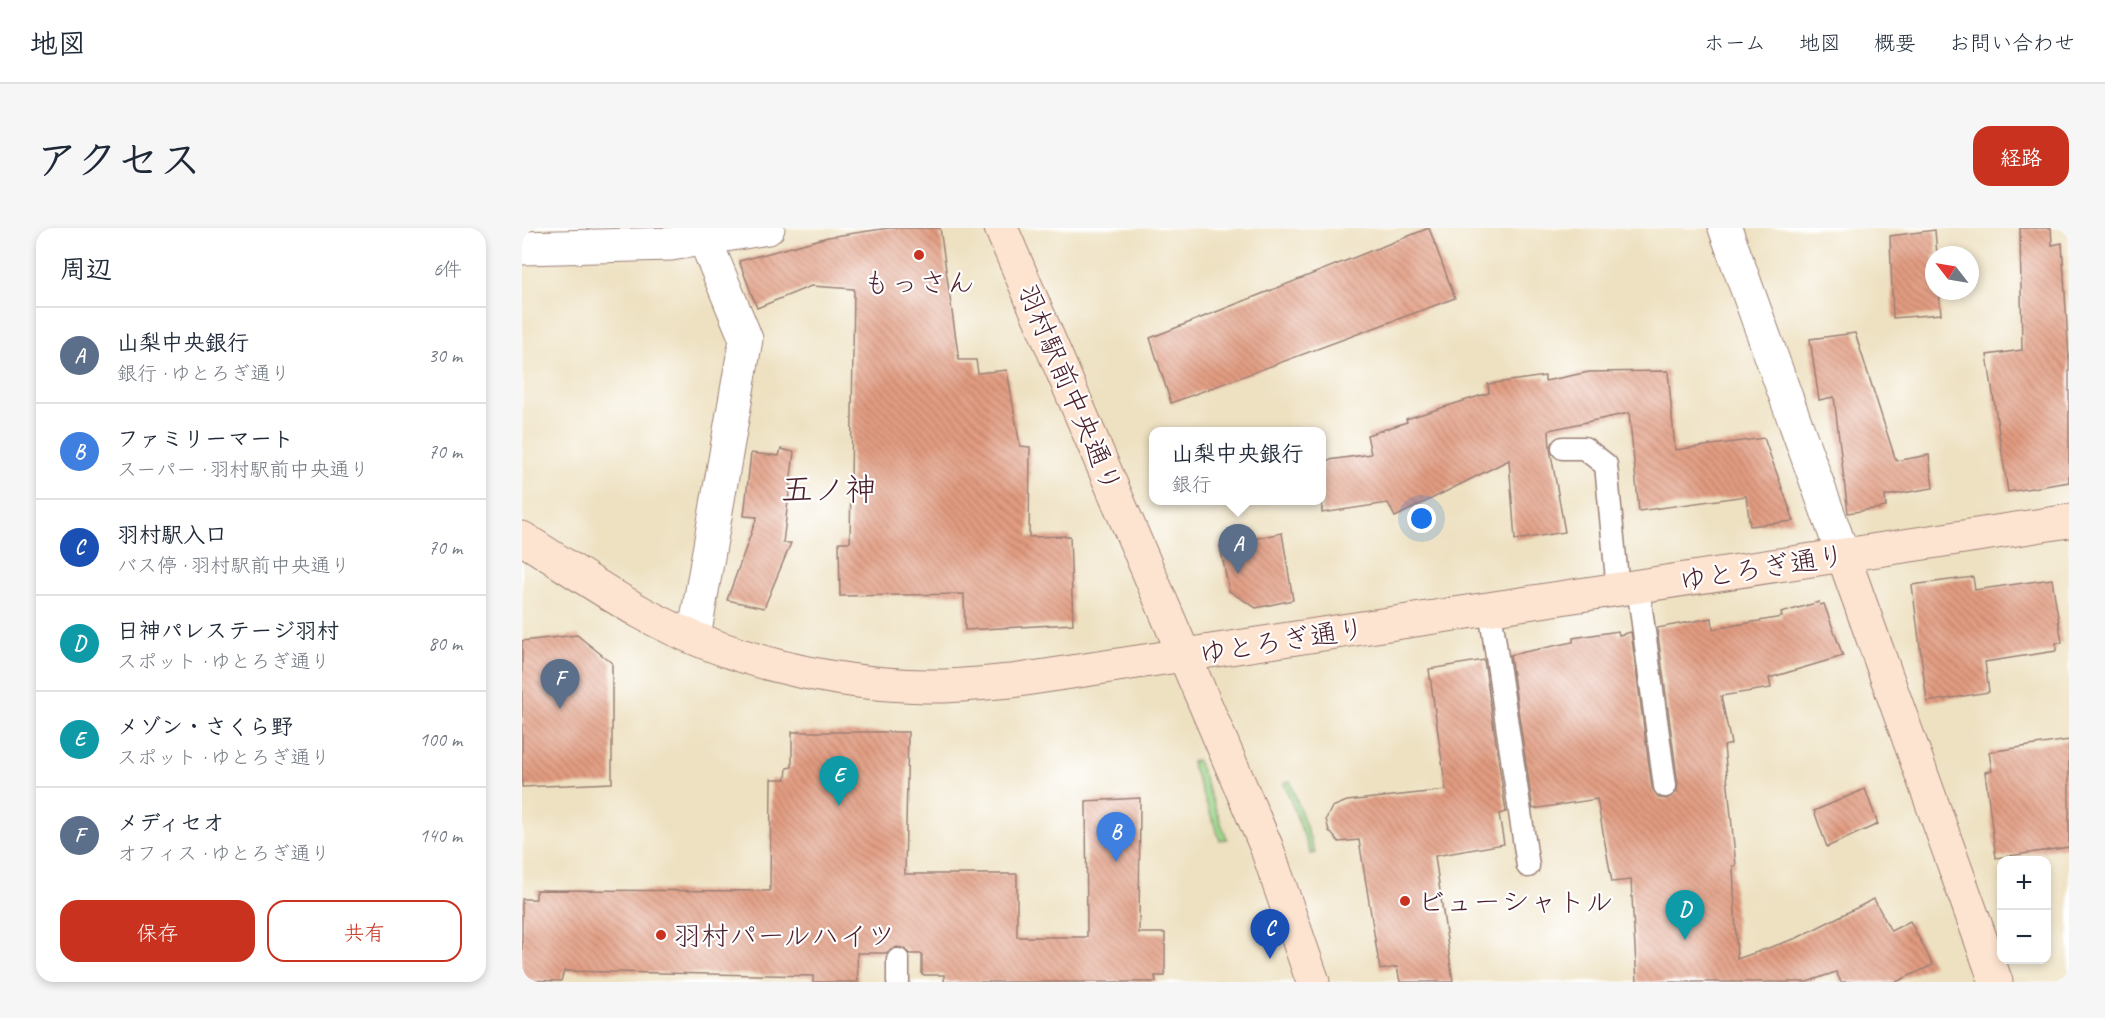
<!DOCTYPE html>
<html lang="ja">
<meta charset="utf-8">
<style>
:root{--surface:#fff;--page:#f6f6f7;--text:#1f2937;--muted:#747a83;--line:#e0e1e3;--accent:#c8321e}
body{margin:0;font-family:Caveat,"Klee One",sans-serif;background:var(--page);color:var(--text)}
.controls{position:absolute;right:18px;bottom:18px;display:grid;overflow:hidden;border-radius:12px;box-shadow:0 3px 9px #0003}
.controls button{width:54px;height:54px;display:grid;place-items:center;padding:0;border:0;border-bottom:2px solid var(--line);background:var(--surface);color:var(--text);font:30px sans-serif}
.compass{position:absolute;left:1403px;top:18px;width:54px;height:54px;border-radius:50%;background:var(--surface);box-shadow:0 3px 9px #0003;rotate:301deg}
.you{position:absolute;left:900px;top:291px;width:21px;height:21px;margin:-15px;border:4px solid #fff;border-radius:50%;background:#1a73e8;box-shadow:0 0 0 9px #1a73e833}
.badge{display:grid;place-items:center;width:39px;height:39px;border-radius:50%;background:var(--accent);color:#fff;font-size:20px;font-weight:700}
.pin{position:absolute;translate:-50% -50px;filter:drop-shadow(0 2px 3px #0008)}
.pin::after{content:'';position:absolute;top:32px;width:21px;height:18px;background:inherit;clip-path:polygon(0 0,100% 0,50% 100%)}
.popup{position:absolute;left:627px;top:199px;width:177px;height:78px;box-sizing:border-box;display:grid;place-content:center;border-radius:12px;background:var(--surface);filter:drop-shadow(0 2px 4px #0005);font-size:20px;white-space:nowrap;color:var(--muted)}
.popup b{font-size:22px;color:var(--text)}
.popup::after{content:'';position:absolute;left:50%;top:100%;margin-left:-12px;border:12px solid transparent;border-top-color:var(--surface)}
.list{margin:0;padding:0;list-style:none}
h2{display:flex;justify-content:space-between;align-items:center;height:78px;margin:0;padding:0 24px;font-size:26px}
h2 small{font-size:20px;font-weight:400;color:var(--muted)}
.list li{display:grid;grid-template-columns:39px 1fr auto;gap:18px;align-items:center;box-sizing:border-box;height:96px;padding:0 24px;border-top:2px solid var(--line)}
.list b{display:block;font-size:22px;white-space:nowrap}
.list p{margin:0;font-size:20px;white-space:nowrap;color:var(--muted)}
.list em{font-size:20px;font-style:normal;color:var(--muted)}
.actions{display:flex;gap:12px;padding:18px 24px}
.actions a{flex:1;padding:14px 0;border:2px solid var(--accent);border-radius:18px;text-align:center;font-size:21px;color:var(--accent)}
.actions .main{background:var(--accent);color:#fff}
.map{position:relative;flex:none;width:1547px;height:754px;overflow:hidden;border-radius:18px}
header{display:flex;align-items:center;gap:36px;box-sizing:border-box;height:84px;padding:0 30px;background:var(--surface);border-bottom:2px solid var(--line)}
header strong{font-size:28px}
nav{display:flex;gap:33px;margin-inline-start:auto;font-size:21px}
.intro{display:flex;align-items:center;justify-content:space-between;box-sizing:border-box;height:144px;padding:0 36px}
h1{margin:0;font-size:42px}
.button{padding:15px 27px;border-radius:18px;background:var(--accent);color:#fff;font-size:21px;font-weight:700}
main{display:flex;gap:36px;padding:0 36px}
aside{flex:1;background:var(--surface);border-radius:18px;box-shadow:0 3px 9px #0003}
.map>svg:first-child{display:block}
</style>
<header>
<strong>地図</strong>
<nav><a>ホーム</a><a>地図</a><a>概要</a><a>お問い合わせ</a></nav>
</header>
<div class="intro"><h1>アクセス</h1><a class="button">経路</a></div>
<main>
<aside>
<h2>周辺<small>6件</small></h2>
<ul class="list">
<li><span class="badge" style="background:#5c6f8a">A</span><div><b>山梨中央銀行</b><p>銀行 · ゆとろぎ通り</p></div><em>30 m</em></li>
<li><span class="badge" style="background:#3f7fe0">B</span><div><b>ファミリーマート</b><p>スーパー · 羽村駅前中央通り</p></div><em>70 m</em></li>
<li><span class="badge" style="background:#1a4fb4">C</span><div><b>羽村駅入口</b><p>バス停 · 羽村駅前中央通り</p></div><em>70 m</em></li>
<li><span class="badge" style="background:#0f9aa8">D</span><div><b>日神パレステージ羽村</b><p>スポット · ゆとろぎ通り</p></div><em>80 m</em></li>
<li><span class="badge" style="background:#0f9aa8">E</span><div><b>メゾン・さくら野</b><p>スポット · ゆとろぎ通り</p></div><em>100 m</em></li>
<li><span class="badge" style="background:#5c6f8a">F</span><div><b>メディセオ</b><p>オフィス · ゆとろぎ通り</p></div><em>140 m</em></li>
</ul>
<div class="actions"><a class="main">保存</a><a>共有</a></div>
</aside>
<div class="map">
<svg width="1547" height="754" viewBox="0 0 1547 754">
<defs>
<pattern id="building-back-hatch" width="6" height="6" patternUnits="userSpaceOnUse" patternTransform="scale(1.5)"><rect width="6" height="6" fill="#e29c81"/><path d="M-1 5l2 2M0 0l6 6M5-1l2 2" fill="none" stroke="#b97f6a"/></pattern>
</defs>
<rect width="100%" height="100%" fill="#fff"/>
<filter id="ink" filterUnits="userSpaceOnUse"><feTurbulence type="fractalNoise" baseFrequency=".0167" numOctaves="2"/><feDisplacementMap in="SourceGraphic" scale="12" xChannelSelector="R" yChannelSelector="G"/><feConvolveMatrix kernelMatrix="1 2 1 2 8 2 1 2 1" color-interpolation-filters="sRGB"/></filter>
<filter id="wash" filterUnits="userSpaceOnUse"><feTurbulence type="fractalNoise" baseFrequency=".008" numOctaves="4" result="noise"/><feDisplacementMap in="SourceGraphic" scale="24" xChannelSelector="R" yChannelSelector="G"/><feGaussianBlur stdDeviation="1.35" result="paint"/><feColorMatrix in="noise" values="0 0 0 0 0 0 0 0 0 0 0 0 0 0 0 0 0 1.4 0 .05"/><feComposite in="paint" operator="in"/></filter>
<g filter="url(#wash)">
<rect width="100%" height="100%" fill="#eee1c1"/>
<g fill="#9dd98d" stroke="#747c5c" stroke-width="1.5">
<path d="M675 532 705 611 698 612 669 534Z"/>
<path d="M768 553 793 625 789 626 762 555Z"/>
</g>
<g id="blocks">
<g fill="url(#building-back-hatch)">
<path d="M367 0H418L437 132H454L456 145 485 142 498 218 508 219 507 309 548 308 551 396 443 402 442 366 318 368 317 314H328L332 61 289 58 235 80 217 33 306 9Z"/>
<path d="M907 0 933 70 649 175 628 110Z"/>
<path d="M1498 0H1529L1530 17 1540 15 1547 132V254L1486 264 1465 127 1500 122Z"/>
<path d="M1413 2 1415 27H1412V63H1417L1419 86 1371 90 1368 8Z"/>
<path d="M1333 105 1374 233 1407 227 1411 260 1363 268 1364 279 1326 285 1312 169 1297 172 1288 111Z"/>
<path d="M1146 143 1153 222 1242 210 1272 293 1228 298 1224 268 1117 283 1107 185 1027 202 1028 221 1043 304 993 312 987 232 873 289 866 275 800 285V233L849 226 845 207 885 194 884 191 967 165 966 156 1023 148V153L1067 144Z"/>
<path d="M259 221 272 224 261 315H269L242 380 205 372 235 289 222 288 229 225 257 228Z"/>
<path d="M760 305 771 372 734 380 707 363 698 318Z"/>
<path d="M1451 349 1453 362 1530 351 1540 415H1534V423L1463 434 1467 464 1405 474 1390 357Z"/>
<path d="M1297 374 1298 377 1302 376 1321 428 1247 450 1249 460 1199 468 1209 516 1202 518 1214 638H1211L1215 731 1275 710 1352 671 1369 703 1388 693 1411 737 1374 754H1319L1314 744 1285 754H1115L1109 652 1090 654 1075 571 1011 581 988 427 1051 414V410L1096 403 1097 407 1109 404 1130 560 1137 570 1145 571 1155 564 1156 556 1135 400 1190 390 1191 401 1260 389 1259 385Z"/>
<path d="M55 407 90 435V555L0 559V413Z"/>
<path d="M962 432 984 584 977 586 982 616 913 628 931 754H878L875 739 858 742 837 612 817 614 807 603 804 591 810 579 825 573 924 562 907 441Z"/>
<path d="M270 504H386L383 646H495V709H565L564 573 618 570 617 705H643V748H633L634 754H422V747H400V726H388L383 721 375 719 364 725H335L336 754H291V748L42 743 39 753 0 752V671H14V662L248 663 249 551H264L265 540 270 539Z"/>
<path d="M1547 512V619L1474 630 1463 544 1470 543 1467 524Z"/>
<path d="M1343 561 1356 596 1305 619 1292 583Z"/>
</g>
</g>
</g>
<g filter="url(#ink)">
<use href="#blocks" fill-opacity="0" stroke="#9c8076" stroke-width="1.5"/>
<g fill="none" stroke-linecap="round" stroke-linejoin="round">
<defs>
<g id="lane">
<path d="M1041 220H1062L1084 237 1096 362"/>
<path d="M1116 359 1143 558"/>
<path d="M968 382 1006 638"/>
<path d="M376 732V754"/>
</g>
<g id="street">
<path d="M1203 0 1321 327"/>
<path d="M0 20 149 16 246 0"/>
<path d="M172 409 224 111 178 0"/>
</g>
<g id="secondary">
<path d="M479 0 744 618 791 754"/>
<path d="M0 310C40 335 79 362 120 385 206 432 306 456 404 458 432 459 461 455 490 453L1547 293"/>
<path d="M1321 327 1474 754"/>
</g>
</defs>
<use href="#lane" stroke="#9c8076" stroke-width="25"/>
<use href="#street" stroke="#9c8076" stroke-width="35"/>
<use href="#secondary" stroke="#9c8076" stroke-width="35"/>
<use href="#lane" stroke="#fff" stroke-width="22"/>
<use href="#street" stroke="#fff" stroke-width="33"/>
<use href="#secondary" stroke="#fde4d1" stroke-width="33"/>
</g>
</g>
<g fill="#c8321e" stroke="#fff" stroke-width="2">
<circle cx="397" cy="27" r="6"/>
<circle cx="883" cy="673" r="6"/>
<circle cx="139" cy="707" r="6"/>
</g>
<g text-anchor="middle" dominant-baseline="central" stroke-width="4.5" stroke-linejoin="round" paint-order="stroke">
<g font-size="28" fill="#4a1f2b" stroke="#fff" text-anchor="start">
<text x="397" y="54" text-anchor="middle">もっさん</text>
<text x="895" y="673">ビューシャトル</text>
<text x="151" y="707">羽村パールハイツ</text>
</g>
<g font-size="28" fill="#4a1f2b" stroke="#fff">
<text transform="translate(548 160) rotate(67)">羽村駅前中央通り</text>
<text transform="translate(1240 340) rotate(-9)">ゆとろぎ通り</text>
<text transform="translate(760 413) rotate(-9)">ゆとろぎ通り</text>
</g>
<g font-size="32" fill="#4a1f2b" stroke="#fff">
<text x="307" y="261">五ノ神</text>
</g>
</g>
</svg>
<div class="controls">
<button>+</button>
<button>−</button>
</div>
<svg class="compass" viewBox="-18 -18 36 36"><path d="M0-13l5 13h-10z" fill="#e53935"/><path d="M0 13l5-13h-10z" fill="#747a83"/></svg>
<div class="you"></div>
<div class="pin badge" style="left:716px;top:346px;background:#5c6f8a">A</div>
<div class="popup"><b>山梨中央銀行</b>銀行</div>
<div class="pin badge" style="left:594px;top:634px;background:#3f7fe0">B</div>
<div class="pin badge" style="left:748px;top:731px;background:#1a4fb4">C</div>
<div class="pin badge" style="left:1163px;top:712px;background:#0f9aa8">D</div>
<div class="pin badge" style="left:317px;top:578px;background:#0f9aa8">E</div>
<div class="pin badge" style="left:38px;top:481px;background:#5c6f8a">F</div>
</div>
</main>
